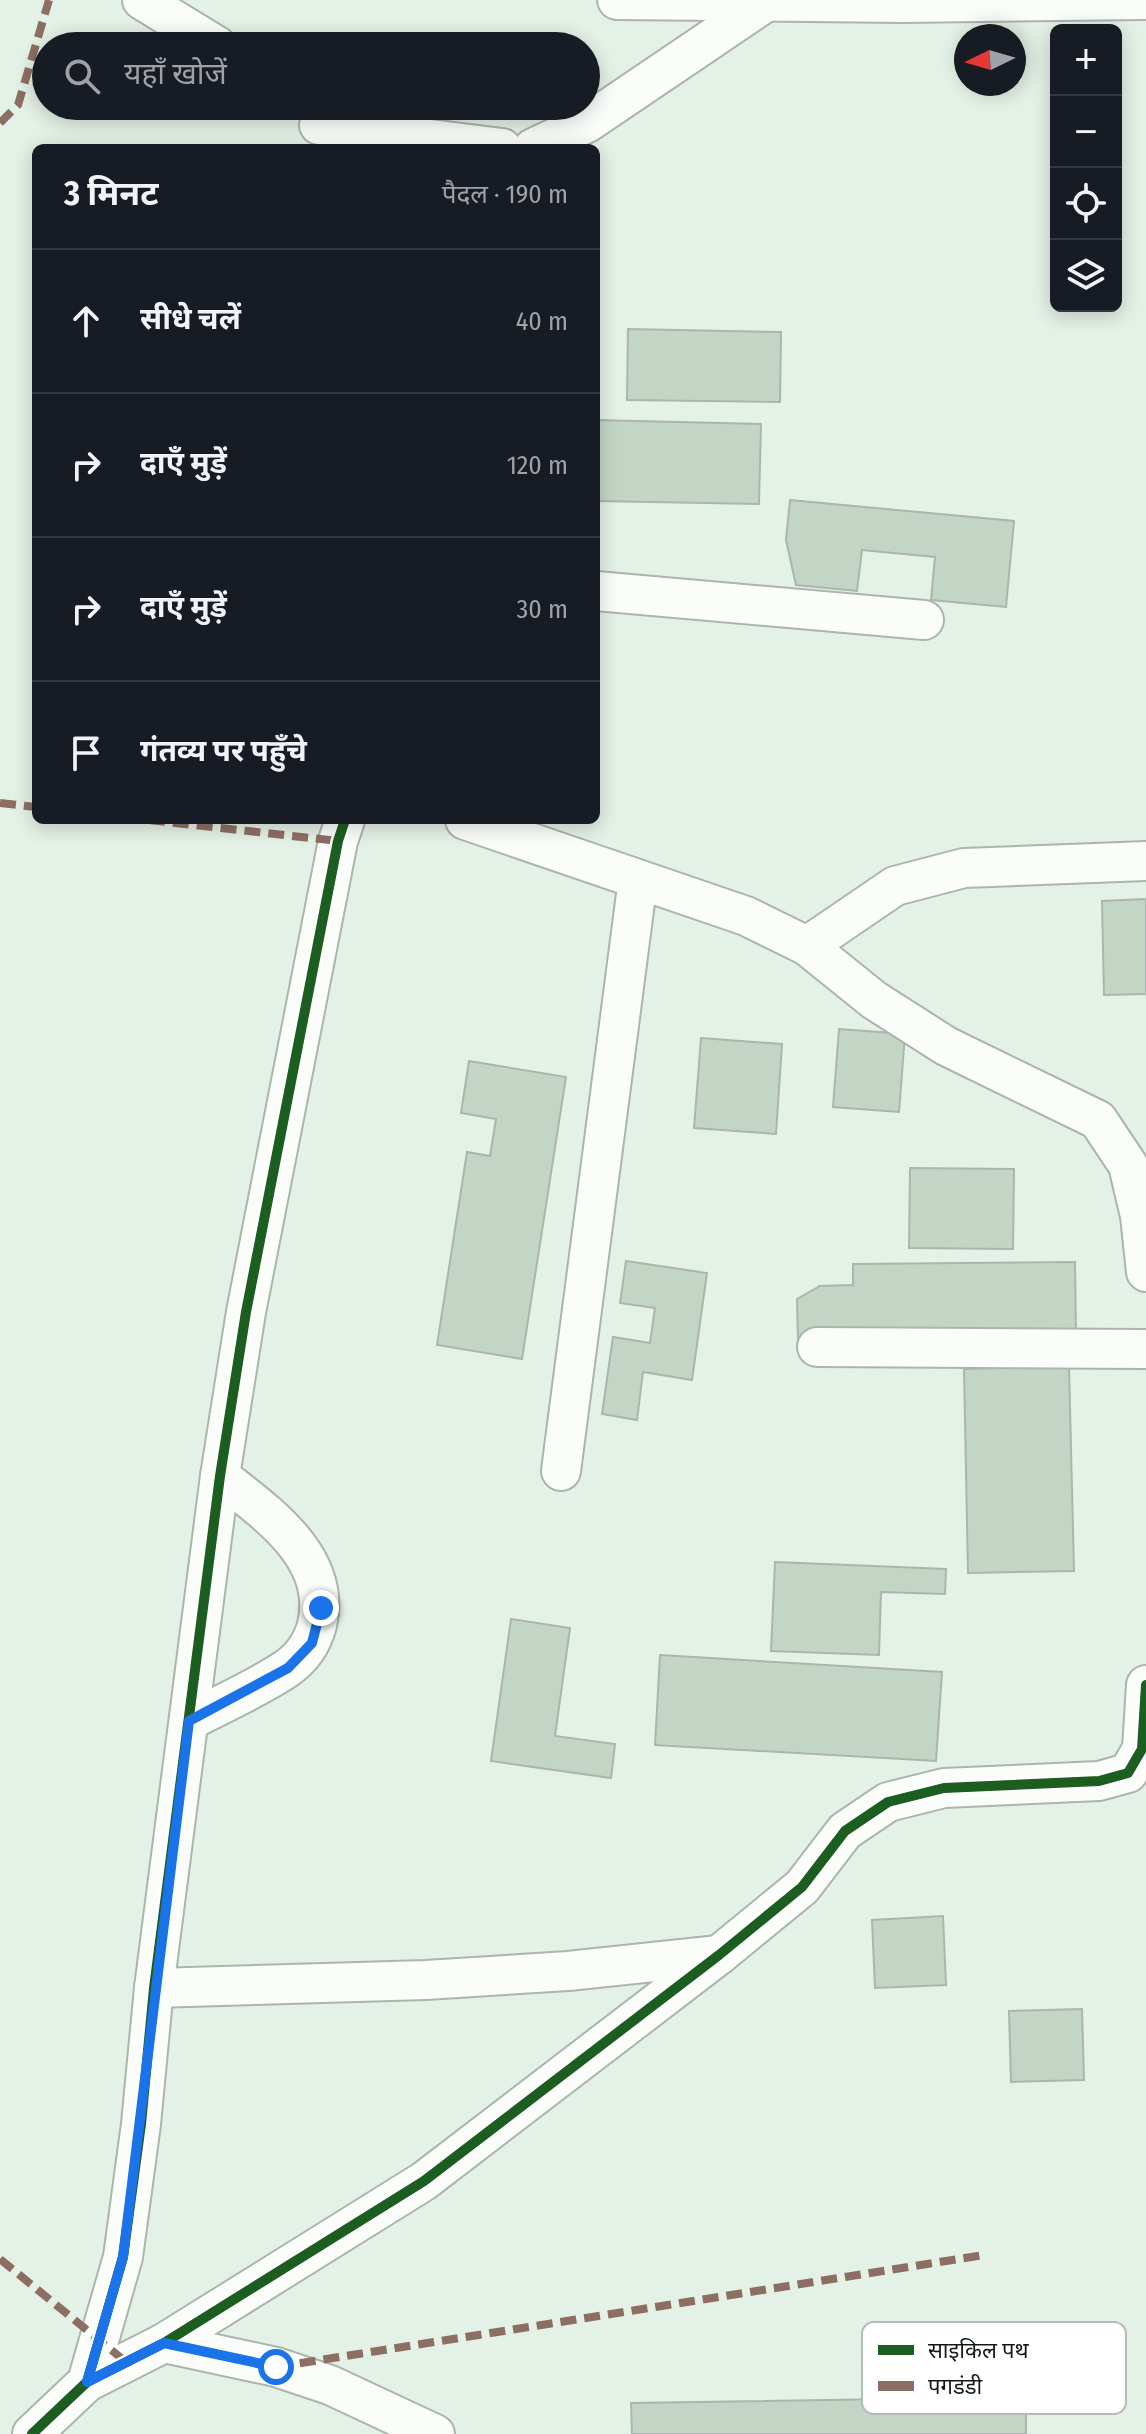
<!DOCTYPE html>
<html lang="hi">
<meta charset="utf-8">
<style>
:root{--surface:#171b24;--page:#20242c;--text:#f1f3f6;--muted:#9ea1a6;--line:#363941}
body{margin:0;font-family:"Fira Sans Condensed","Noto Sans Devanagari",sans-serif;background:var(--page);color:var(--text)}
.controls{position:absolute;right:24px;top:24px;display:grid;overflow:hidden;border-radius:12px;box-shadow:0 4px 20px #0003}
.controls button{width:72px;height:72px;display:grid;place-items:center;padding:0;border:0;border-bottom:2px solid var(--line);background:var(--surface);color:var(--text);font:40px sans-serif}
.compass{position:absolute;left:954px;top:24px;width:72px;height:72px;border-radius:50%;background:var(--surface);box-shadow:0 4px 20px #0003;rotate:265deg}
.stop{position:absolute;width:24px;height:24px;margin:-18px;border:6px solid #1a73e8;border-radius:50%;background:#fff}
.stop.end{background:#1a73e8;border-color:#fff;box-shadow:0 2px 8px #0008}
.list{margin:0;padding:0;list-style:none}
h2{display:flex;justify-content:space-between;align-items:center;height:104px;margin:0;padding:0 32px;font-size:34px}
h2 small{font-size:26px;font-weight:400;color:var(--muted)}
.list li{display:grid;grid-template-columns:52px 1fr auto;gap:24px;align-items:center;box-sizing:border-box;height:144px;padding:0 32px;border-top:2px solid var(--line)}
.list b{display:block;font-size:30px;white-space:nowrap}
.list em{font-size:26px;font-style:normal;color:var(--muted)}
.icon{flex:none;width:44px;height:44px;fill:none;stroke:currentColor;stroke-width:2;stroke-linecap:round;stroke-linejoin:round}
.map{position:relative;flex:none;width:1146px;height:2434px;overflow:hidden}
.search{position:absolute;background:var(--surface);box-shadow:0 4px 20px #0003;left:32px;top:32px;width:568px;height:88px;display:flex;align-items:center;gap:20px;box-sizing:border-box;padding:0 28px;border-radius:44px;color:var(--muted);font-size:30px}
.panel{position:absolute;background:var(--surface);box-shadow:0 4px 20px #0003;left:32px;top:144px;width:568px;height:680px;border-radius:12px}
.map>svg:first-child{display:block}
</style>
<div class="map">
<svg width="1146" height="2434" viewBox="0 0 1146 2434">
<rect width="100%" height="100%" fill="#e4f1e6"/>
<g fill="#c3d6c6" stroke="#abb5ad" stroke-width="2">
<path d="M628 329 781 332 780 402 627 400Z"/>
<path d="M596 420 761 424 759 504 596 501Z"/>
<path d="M790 500 1014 521 1006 607 931 600 935 557 862 550 857 591 796 585 786 540Z"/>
<path d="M1146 899V994L1104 995 1102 901Z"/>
<path d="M839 1029 905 1034 899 1112 833 1107Z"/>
<path d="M701 1038 782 1044 776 1134 694 1128Z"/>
<path d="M469 1061 566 1077 522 1359 437 1345 467 1152 490 1156 496 1119 461 1113Z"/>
<path d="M910 1168 1014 1169 1013 1249 909 1248Z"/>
<path d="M626 1261 707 1273 692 1380 643 1372 637 1420 602 1414 613 1337 650 1343 655 1308 620 1303Z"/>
<path d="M1075 1262 1076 1336 798 1339 797 1299 820 1286 853 1285V1264Z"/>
<path d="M1069 1366 1074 1571 968 1573 964 1369Z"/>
<path d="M775 1562 946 1569 945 1594 881 1592 879 1655 771 1651Z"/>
<path d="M511 1619 570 1628 555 1736 615 1744 611 1778 491 1761Z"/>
<path d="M660 1655 942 1672 936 1761 655 1745Z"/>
<path d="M943 1916 946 1985 875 1988 872 1920Z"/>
<path d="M1082 2009 1084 2080 1011 2082 1009 2011Z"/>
<path d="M1026 2397V2434H632L631 2403Z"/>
</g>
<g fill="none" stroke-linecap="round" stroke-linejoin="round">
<defs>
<g id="minor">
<path d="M142 0 217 46"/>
<path d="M617 0 903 3 1146 0"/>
<path d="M319 125 502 148"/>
<path d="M533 148 587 123 766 2"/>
<path d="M596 591 924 620"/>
<path d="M465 820 746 916 807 946 874 1000 946 1046 1098 1120 1128 1165 1140 1216 1146 1272"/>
<path d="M807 946 895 886 964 868 1146 861"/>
<path d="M817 1347 1146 1349"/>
<path d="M561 1471 638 879"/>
<path d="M189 1721C221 1704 256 1689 286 1669 302 1658 312 1644 317 1625 333 1557 266 1513 220 1476"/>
<path d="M154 1988 426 1980 568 1971 719 1955"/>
<path d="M164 2343 276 2367 330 2385 435 2434"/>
<path d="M87 2382 164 2343 424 2181 719 1955 802 1887 845 1831 888 1802 944 1788 1099 1781 1128 1773 1142 1749 1146 1685"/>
<path d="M32 2434 87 2382 123 2257 141 2124 154 1988 220 1476 246 1312 338 841 345 820"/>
</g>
</defs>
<use href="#minor" stroke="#abb5ad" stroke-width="42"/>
<use href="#minor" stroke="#fbfdfb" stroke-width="38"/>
<g stroke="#8d6e63" stroke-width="8" stroke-dasharray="16 8" stroke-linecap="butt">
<path d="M0 123 18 105 49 0"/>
<path d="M0 803 36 807"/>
<path d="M149 820 338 841"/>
<path d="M0 2259 126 2362"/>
<path d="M276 2367 984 2255"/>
</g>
<defs>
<g id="cycleway">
<path d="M87 2382 164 2343 424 2181 719 1955 802 1887 845 1831 888 1802 944 1788 1099 1781 1128 1773 1142 1749 1146 1685"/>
<path d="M32 2434 87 2382 123 2257 141 2124 154 1988 220 1476 246 1312 338 841 345 820"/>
</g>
</defs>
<use href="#cycleway" stroke="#fff" stroke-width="15"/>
<use href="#cycleway" stroke="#1b5e20" stroke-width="10"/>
</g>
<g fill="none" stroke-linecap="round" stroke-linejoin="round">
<path stroke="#1a73e8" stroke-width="10" d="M276 2367 164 2343 87 2382 123 2257 189 1721 288 1668 312 1643 321 1608"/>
</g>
<rect x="862" y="2322" width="264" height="92" rx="12" fill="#fff" stroke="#b8bab8" stroke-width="2"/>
<rect x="878" y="2345" width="36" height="10" fill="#1b5e20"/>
<rect x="878" y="2381" width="36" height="10" fill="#8d6e63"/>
<g font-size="22" fill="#121a13">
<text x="928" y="2358">साइकिल पथ</text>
<text x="928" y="2394">पगडंडी</text>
</g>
</svg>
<div class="controls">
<button>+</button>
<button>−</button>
<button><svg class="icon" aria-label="locate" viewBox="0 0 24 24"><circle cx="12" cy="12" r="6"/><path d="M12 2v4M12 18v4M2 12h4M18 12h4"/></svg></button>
<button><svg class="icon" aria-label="layers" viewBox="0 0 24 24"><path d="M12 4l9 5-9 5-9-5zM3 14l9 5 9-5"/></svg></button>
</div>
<svg class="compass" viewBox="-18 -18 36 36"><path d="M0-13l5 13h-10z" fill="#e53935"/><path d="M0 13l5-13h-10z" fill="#9ea1a6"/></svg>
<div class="stop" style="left:276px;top:2367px"></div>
<div class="stop end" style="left:321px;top:1608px"></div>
<div class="search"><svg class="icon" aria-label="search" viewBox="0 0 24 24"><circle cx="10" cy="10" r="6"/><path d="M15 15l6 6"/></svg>यहाँ खोजें</div>
<section class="panel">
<h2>3 मिनट<small>पैदल · 190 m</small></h2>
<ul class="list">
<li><svg class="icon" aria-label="ahead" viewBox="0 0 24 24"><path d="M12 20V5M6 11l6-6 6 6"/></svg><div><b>सीधे चलें</b></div><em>40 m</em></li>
<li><svg class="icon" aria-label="right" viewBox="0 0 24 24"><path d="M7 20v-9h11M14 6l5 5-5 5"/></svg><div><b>दाएँ मुड़ें</b></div><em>120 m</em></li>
<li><svg class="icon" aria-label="right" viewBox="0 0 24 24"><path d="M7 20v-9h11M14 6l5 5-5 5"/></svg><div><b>दाएँ मुड़ें</b></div><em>30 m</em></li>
<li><svg class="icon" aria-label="arrive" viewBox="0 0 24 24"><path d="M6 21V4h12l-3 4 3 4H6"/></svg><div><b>गंतव्य पर पहुँचे</b></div></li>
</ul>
</section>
</div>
